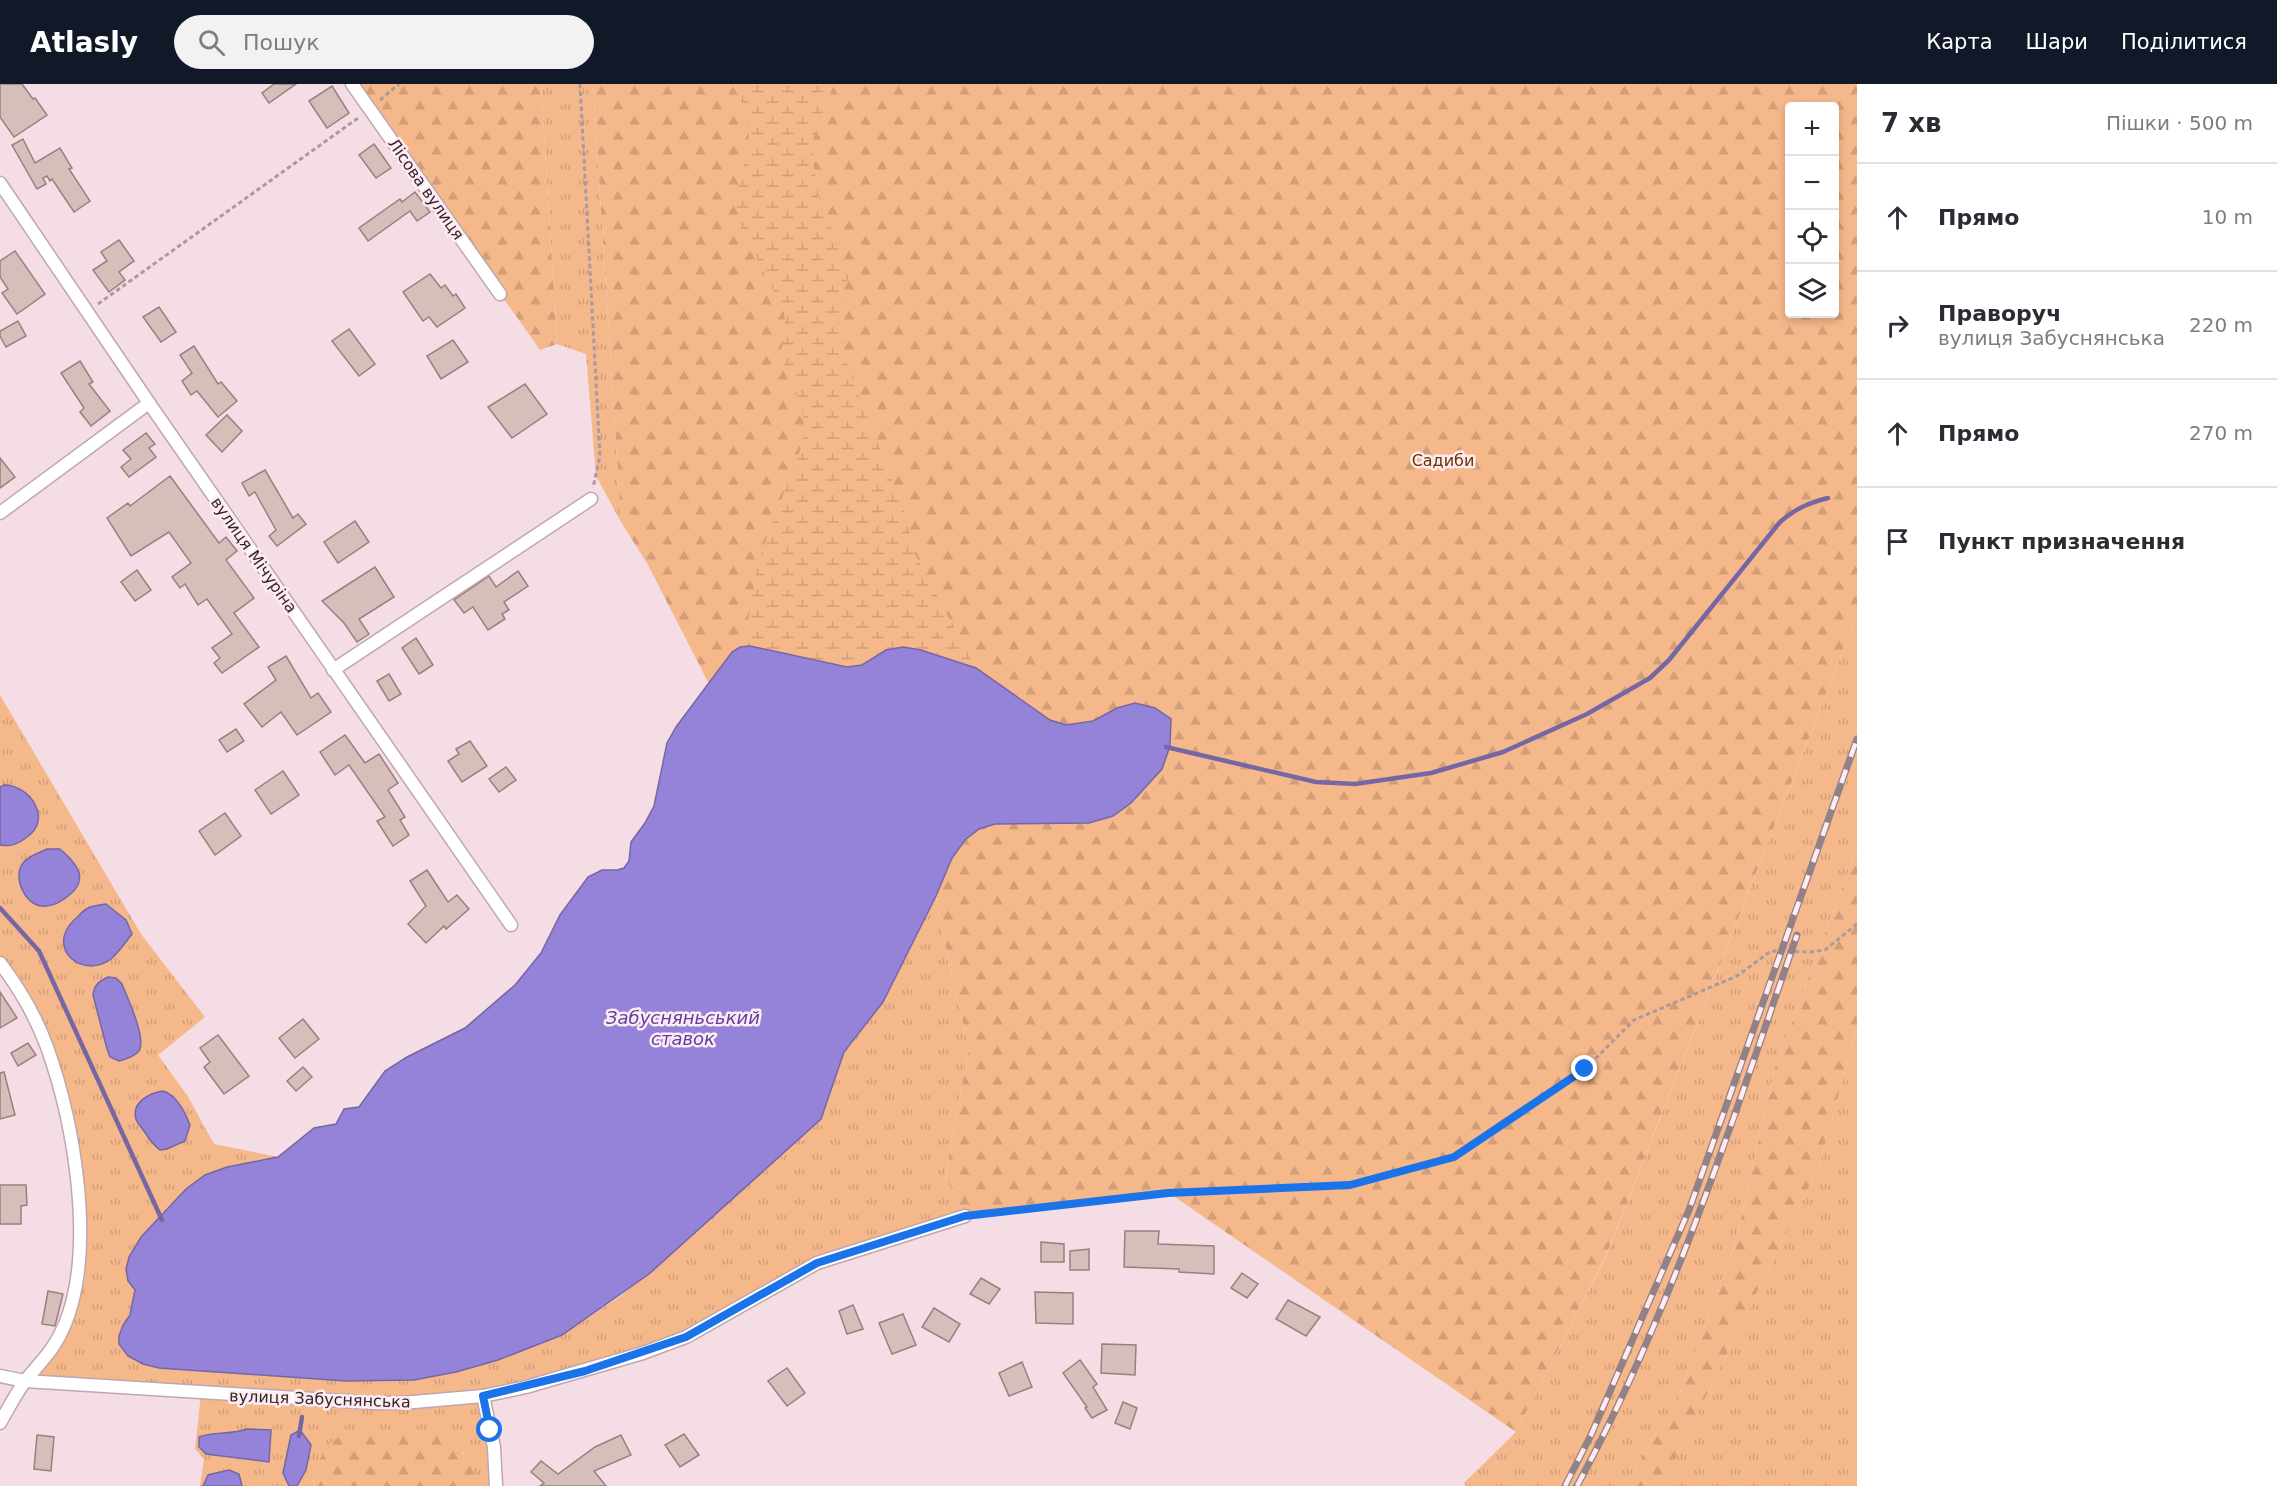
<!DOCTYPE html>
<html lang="uk">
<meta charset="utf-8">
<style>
:root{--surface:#fff;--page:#f2f2f3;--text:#2b2b33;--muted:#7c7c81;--line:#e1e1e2;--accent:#111827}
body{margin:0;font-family:"DejaVu Sans",sans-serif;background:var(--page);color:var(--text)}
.controls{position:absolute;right:18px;top:18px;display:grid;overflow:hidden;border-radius:6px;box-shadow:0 3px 9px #0003}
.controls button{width:54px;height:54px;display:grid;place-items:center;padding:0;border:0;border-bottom:2px solid var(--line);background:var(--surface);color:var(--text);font:30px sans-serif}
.stop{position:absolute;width:18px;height:18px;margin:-14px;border:4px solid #1a73e8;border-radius:50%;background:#fff}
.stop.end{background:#1a73e8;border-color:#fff;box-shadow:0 2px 6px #0008}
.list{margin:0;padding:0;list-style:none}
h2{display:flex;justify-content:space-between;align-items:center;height:78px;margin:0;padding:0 24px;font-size:26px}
h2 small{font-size:20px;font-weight:400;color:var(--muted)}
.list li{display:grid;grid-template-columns:39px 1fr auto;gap:18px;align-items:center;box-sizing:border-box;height:108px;padding:0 24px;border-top:2px solid var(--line)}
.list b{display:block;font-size:22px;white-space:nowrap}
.list p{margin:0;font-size:20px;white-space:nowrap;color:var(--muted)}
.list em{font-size:20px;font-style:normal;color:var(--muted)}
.icon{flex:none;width:33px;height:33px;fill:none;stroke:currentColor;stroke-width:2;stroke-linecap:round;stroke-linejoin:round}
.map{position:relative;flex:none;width:1857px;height:1402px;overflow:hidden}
header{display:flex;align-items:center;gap:36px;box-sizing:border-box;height:84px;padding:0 30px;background:var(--accent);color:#fff}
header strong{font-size:28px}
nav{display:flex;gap:33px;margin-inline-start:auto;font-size:21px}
.search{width:420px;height:54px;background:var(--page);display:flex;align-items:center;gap:15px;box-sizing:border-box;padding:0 21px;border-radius:33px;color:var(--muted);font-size:22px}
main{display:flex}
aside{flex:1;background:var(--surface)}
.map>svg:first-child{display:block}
</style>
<header>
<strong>Atlasly</strong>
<div class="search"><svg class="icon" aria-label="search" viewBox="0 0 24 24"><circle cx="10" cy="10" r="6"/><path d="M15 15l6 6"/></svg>Пошук</div>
<nav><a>Карта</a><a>Шари</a><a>Поділитися</a></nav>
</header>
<main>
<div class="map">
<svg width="1857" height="1402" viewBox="0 0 1857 1402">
<defs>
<pattern id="grass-tufts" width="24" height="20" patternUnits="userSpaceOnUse" patternTransform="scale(1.5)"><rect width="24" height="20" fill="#f5b88b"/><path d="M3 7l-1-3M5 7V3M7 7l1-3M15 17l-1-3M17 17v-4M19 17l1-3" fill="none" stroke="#d29e78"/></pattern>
<pattern id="forest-firs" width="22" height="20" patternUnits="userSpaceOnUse" patternTransform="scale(1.5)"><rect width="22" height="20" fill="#f5b88b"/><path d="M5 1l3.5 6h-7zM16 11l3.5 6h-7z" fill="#d29e78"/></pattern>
<pattern id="wetland-marsh" width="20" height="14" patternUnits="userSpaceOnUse" patternTransform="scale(1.5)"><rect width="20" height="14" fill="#f5b88b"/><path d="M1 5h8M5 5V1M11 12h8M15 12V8" fill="none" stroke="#d29e78"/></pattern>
</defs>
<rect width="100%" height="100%" fill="#f5dde5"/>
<g fill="url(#grass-tufts)" fill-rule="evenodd">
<path d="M541 0H593L621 438 596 392 586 270 557 260Z"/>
<path d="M1857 531V764L1775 984 1735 1161 1681 1307 1625 1402H1466L1464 1399 1516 1348 1607 1170Z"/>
<path d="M0 611 141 850 205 933 158 971 187 1011 214 1060 278 1073 227 1083 186 1105 141 1153 128 1197 135 1206 130 1231 123 1241 119 1252V1260L128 1272 143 1280 159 1284 346 1297 414 1296 456 1288 562 1251 622 1211 821 1035 844 968 883 918 936 812 948 875 969 964 945 1092 965 1132 817 1179 686 1253 483 1312 496 1402H480L463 1368 313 1395V1402H297L306 1386 283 1389 289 1402H242V1399L208 1390 203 1402H200L204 1375 195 1365 201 1310 25 1297 66 1238 79 1119 46 961 0 879ZM235 1349 269 1378 256 1375 207 1350Z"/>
<path d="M1857 944V1402H1662L1819 1082Z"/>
</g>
<g fill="url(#forest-firs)" fill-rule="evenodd">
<path d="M352 0H541L557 260 540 266Z"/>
<path d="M593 0H1857V531L1607 1169 1516 1348 1169 1109 965 1132 945 1092 969 964 948 875 936 812 952 774 965 756 979 745 995 740H1056L1117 624 1093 637 1066 641 1050 636 976 584 921 566 903 563 847 583 750 562 732 568 709 600 648 481 621 438ZM1790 22H1834V230H1790Z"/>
<path d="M1857 764V944L1819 1082 1662 1402H1625L1681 1307 1735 1161 1775 984Z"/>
<path d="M357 1346 443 1352C463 1362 471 1382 480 1402H313C316 1374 329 1351 357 1346Z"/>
</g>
<path fill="url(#wetland-marsh)" d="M732 0H834L814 52 813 78 818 109 849 193 843 207 841 238 842 260 848 283 904 426 915 470 976 584C953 576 909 556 885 566 868 574 870 581 847 583L750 562 748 538 758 477 802 361 804 339 801 320 781 274V265L786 253 784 228 739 140 736 112 748 64 749 48 745 24Z"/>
<g fill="#9582d9" stroke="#7666a4" stroke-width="1.5">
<path d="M750 562 847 583 862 581 886 566 903 563 921 566 976 584 1050 636 1066 641 1093 637 1117 624 1135 619 1155 624 1171 635 1170 662 1162 685 1131 719 1113 732 1089 739 995 740 979 745 965 756 952 774 936 812 883 918 844 968 821 1035 649 1190 562 1251 498 1276 456 1288 414 1296 346 1297 159 1284 143 1280 128 1272 119 1260V1252L123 1241 130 1231 135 1206 128 1197 126 1185 129 1173 141 1153 186 1105 205 1091 227 1083 278 1073 314 1044 336 1040 344 1025 359 1023 385 987 407 973 465 944 515 901 541 869 560 831 588 793 602 786H617L624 784 629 777 631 758 645 739 654 722 667 659 676 643 732 568 740 563Z"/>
<path d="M4 701C30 701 53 735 27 753 18 760 11 763 0 761V703Z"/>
<path d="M47 765H60C80 782 90 798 64 815 57 820 51 823 42 822 25 821 12 793 23 779 28 772 39 769 47 765Z"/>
<path d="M106 820 126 836 132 850C125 859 119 868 111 875 83 896 45 865 74 836 78 833 83 826 88 824 93 821 101 821 106 820Z"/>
<path d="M108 893 116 894 122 900C127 913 147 955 139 967 134 973 126 975 119 977L110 973 107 965 93 911C94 901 99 897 108 893Z"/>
<path d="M163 1007C177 1011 185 1028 190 1041L185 1057 167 1065 160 1066C153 1061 149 1055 144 1047 142 1044 137 1039 136 1035 131 1018 150 1009 163 1007Z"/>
<path d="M247 1345 271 1346 269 1378 206 1370 199 1363V1353C215 1347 231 1351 247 1345Z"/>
<path d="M300 1346 311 1361 306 1386 297 1402H289L283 1389 291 1351Z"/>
<path d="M229 1386 239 1390 242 1402H203L208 1391Z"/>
</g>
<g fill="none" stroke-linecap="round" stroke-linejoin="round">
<g stroke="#7666a4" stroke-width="4.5">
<path d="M1166 663 1316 698 1355 700 1431 689 1503 668 1587 630 1650 594 1669 576 1780 438C1795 425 1808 419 1828 414"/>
<path d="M0 824 39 867 162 1136"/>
<path d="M299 1352 302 1333"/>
</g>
</g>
<g fill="#d6bebb" stroke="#97807d" stroke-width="1.5">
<path d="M0 0H22L33 15 35 14 47 31 14 53 0 33Z"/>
<path d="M274 0H296L269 19 262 9Z"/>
<path d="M332 2 349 29 327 44 309 17Z"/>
<path d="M23 55 35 79 60 64 72 84 69 85 90 117 74 128 52 95 50 97 47 92 43 94 46 100 37 105 12 61Z"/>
<path d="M374 60 391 84 376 94 359 71Z"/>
<path d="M415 108 430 128 417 137 410 127 368 157 359 144 400 115 402 118Z"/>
<path d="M119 156 134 177 119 188 125 196 109 208 93 186 107 177 101 168Z"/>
<path d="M15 167 45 210 17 230 2 209 8 205 0 193V177Z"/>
<path d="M430 190 441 204 445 201 453 212 456 210 465 224 437 243 429 233 423 237 403 208Z"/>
<path d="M159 223 176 248 161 258 143 233Z"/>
<path d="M18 237 26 252 6 263 0 252V247Z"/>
<path d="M349 245 375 280 359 292 332 257Z"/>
<path d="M453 256 468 278 441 295 427 272Z"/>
<path d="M194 262 218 300 221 298 237 317 218 333 197 307 191 311 182 297 192 289 180 271Z"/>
<path d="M80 277 93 298 89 300 110 327 91 342 80 328 84 324 61 289Z"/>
<path d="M525 300 547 330 512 354 488 323Z"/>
<path d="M227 331 242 347 222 368 206 351Z"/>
<path d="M146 349 155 360 149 364 156 373 129 393 121 383 131 375 123 366Z"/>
<path d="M0 374 15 393 0 404Z"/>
<path d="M265 386 293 434 298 430 306 440 277 462 269 452 276 446 255 408 249 412 242 399Z"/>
<path d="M170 392 219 459 226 453 237 467 226 476 254 514 234 529 259 563 222 589 214 579 220 574 212 564 232 550 207 515 198 521 185 500 180 504 172 493 191 479 169 448 131 472 107 434 128 419 130 422Z"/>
<path d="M355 437 369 458 338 479 324 458Z"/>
<path d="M375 483 394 513 359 535 369 550 357 558 344 539 322 517Z"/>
<path d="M137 486 151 506 135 517 121 498Z"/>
<path d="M518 487 528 502 504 518 509 526 502 530 505 535 488 546 473 523 464 529 454 516 489 492 496 503Z"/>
<path d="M416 554 433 581 419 590 402 564Z"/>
<path d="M286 572 311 614 318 609 331 628 297 651 281 628 262 643 244 620 276 596 268 583Z"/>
<path d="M389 590 401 610 389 617 377 597Z"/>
<path d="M236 645 244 657 227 668 219 656Z"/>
<path d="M345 651 365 679 379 670 398 699 388 706 405 733 400 736 409 751 393 762 377 737 385 733 349 681 335 691 320 668Z"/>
<path d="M470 657 487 682 462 698 448 677 459 670 456 665Z"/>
<path d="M506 683 516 696 499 708 489 695Z"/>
<path d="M283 687 299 711 271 730 255 706Z"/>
<path d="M225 729 241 752 215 771 199 747Z"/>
<path d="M427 786 448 818 457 811 469 825 446 845 444 842 426 859 408 840 426 822 410 797Z"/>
<path d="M0 908 17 934 0 944Z"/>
<path d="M303 935 319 955 295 974 279 954Z"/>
<path d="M218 951 249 992 224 1010 204 983 210 978 200 964Z"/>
<path d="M28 959 36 971 18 982 11 969Z"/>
<path d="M303 983 312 993 296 1007 287 997Z"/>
<path d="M4 988 15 1031 0 1035V989Z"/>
<path d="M0 1101H26L27 1121 21 1122V1140H0Z"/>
<path d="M1125 1147H1159L1158 1160 1214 1162V1190L1179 1188V1185L1124 1183Z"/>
<path d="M1041 1158 1064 1160V1178H1041Z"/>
<path d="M1089 1165V1186H1070V1167Z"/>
<path d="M1242 1189 1258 1200 1247 1214 1231 1204Z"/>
<path d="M981 1194 1000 1205 989 1220 970 1210Z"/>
<path d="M48 1207 63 1210 55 1242 42 1240Z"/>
<path d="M1035 1208 1073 1209V1240L1036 1239Z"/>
<path d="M1288 1216 1320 1233 1306 1252 1276 1235Z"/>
<path d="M853 1221 863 1245 847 1250 839 1227Z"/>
<path d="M934 1224 960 1240 949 1258 922 1243Z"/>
<path d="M903 1230 916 1261 892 1270 879 1239Z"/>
<path d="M1102 1260 1136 1261 1135 1291 1101 1289Z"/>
<path d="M1080 1276 1097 1300 1093 1303 1107 1326 1092 1334 1085 1324 1087 1323 1063 1289Z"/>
<path d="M1022 1278 1032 1303 1009 1312 999 1289Z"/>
<path d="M787 1284 805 1309 787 1322 768 1297Z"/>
<path d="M1123 1318 1137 1324 1130 1345 1115 1339Z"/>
<path d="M684 1350 699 1371 680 1383 665 1361Z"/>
<path d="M37 1351 54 1353 51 1387 34 1385Z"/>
<path d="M621 1351 631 1371 594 1387 606 1402H540L544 1399 531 1388 541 1377 558 1390 595 1363Z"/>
</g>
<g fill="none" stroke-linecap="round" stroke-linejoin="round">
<defs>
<g id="street">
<path d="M352 0 500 210"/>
<path d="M0 99 149 319 511 841"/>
<path d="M0 429 149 319"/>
<path d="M333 586 591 415"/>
<path d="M0 879C19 904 36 933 47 963 74 1039 96 1164 65 1240 55 1265 42 1276 26 1296 16 1309 8 1325 0 1339"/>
<path d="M0 1292 25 1297 376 1319H402L483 1312 526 1303 643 1269 686 1253 817 1179 965 1132"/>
<path d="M483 1312 494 1363 496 1402"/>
</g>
</defs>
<use href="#street" stroke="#bea7af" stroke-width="15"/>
<g stroke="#ac999f" stroke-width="3" stroke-dasharray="4.5 3" stroke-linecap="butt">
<path d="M580 0 600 372 593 404"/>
<path d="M380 16 399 0"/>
<path d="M98 220 358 34"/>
<path d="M979 1130 1168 1109 1350 1101 1454 1073 1585 985 1634 936 1737 892 1771 867 1810 868 1825 866 1857 840"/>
</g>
<use href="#street" stroke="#fff" stroke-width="12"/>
<defs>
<g id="rail">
<path d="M1565 1402 1591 1351 1689 1126 1857 655"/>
<path d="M1577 1402C1672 1227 1732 1038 1797 851"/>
</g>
</defs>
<use href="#rail" stroke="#928187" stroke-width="7"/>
<use href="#rail" stroke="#ffecf2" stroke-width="4.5" stroke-dasharray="14" stroke-linecap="butt"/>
</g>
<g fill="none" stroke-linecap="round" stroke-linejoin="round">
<path stroke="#1a73e8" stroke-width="8" d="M490 1346 483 1312 585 1287 686 1253 817 1179 965 1132 1168 1109 1350 1101 1454 1073 1585 985"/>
</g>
<g text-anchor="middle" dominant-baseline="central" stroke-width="5" stroke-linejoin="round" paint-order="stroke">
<g font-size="16" fill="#2f2629" stroke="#ffecf2">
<text transform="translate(426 105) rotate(55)">Лісова вулиця</text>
<text transform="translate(254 471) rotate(55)">вулиця Мічуріна</text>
<text transform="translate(320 1315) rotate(2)">вулиця Забуснянська</text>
</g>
<g font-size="16" fill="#683400" stroke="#ffecf2">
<text x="1443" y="376">Садиби</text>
</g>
<g font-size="18" font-style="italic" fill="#5c3ea4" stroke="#ffecf2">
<text x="683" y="933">Забусняньський<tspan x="683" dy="21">ставок</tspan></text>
</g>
</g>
</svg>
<div class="controls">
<button>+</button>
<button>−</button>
<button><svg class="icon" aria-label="locate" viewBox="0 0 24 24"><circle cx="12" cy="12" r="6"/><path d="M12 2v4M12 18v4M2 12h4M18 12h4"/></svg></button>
<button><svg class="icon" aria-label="layers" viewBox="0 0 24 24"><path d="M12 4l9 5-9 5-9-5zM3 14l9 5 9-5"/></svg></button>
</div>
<div class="stop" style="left:490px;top:1346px"></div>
<div class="stop end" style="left:1585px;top:985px"></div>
</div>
<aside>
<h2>7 хв<small>Пішки · 500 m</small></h2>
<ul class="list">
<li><svg class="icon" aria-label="ahead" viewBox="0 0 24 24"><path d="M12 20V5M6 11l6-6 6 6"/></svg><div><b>Прямо</b></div><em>10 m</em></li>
<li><svg class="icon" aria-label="right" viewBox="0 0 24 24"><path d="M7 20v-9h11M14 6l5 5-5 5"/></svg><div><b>Праворуч</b><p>вулиця Забуснянська</p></div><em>220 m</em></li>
<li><svg class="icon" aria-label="ahead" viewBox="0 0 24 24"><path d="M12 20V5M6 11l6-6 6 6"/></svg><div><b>Прямо</b></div><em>270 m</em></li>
<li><svg class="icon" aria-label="arrive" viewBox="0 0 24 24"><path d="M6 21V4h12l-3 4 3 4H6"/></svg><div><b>Пункт призначення</b></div></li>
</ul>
</aside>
</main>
